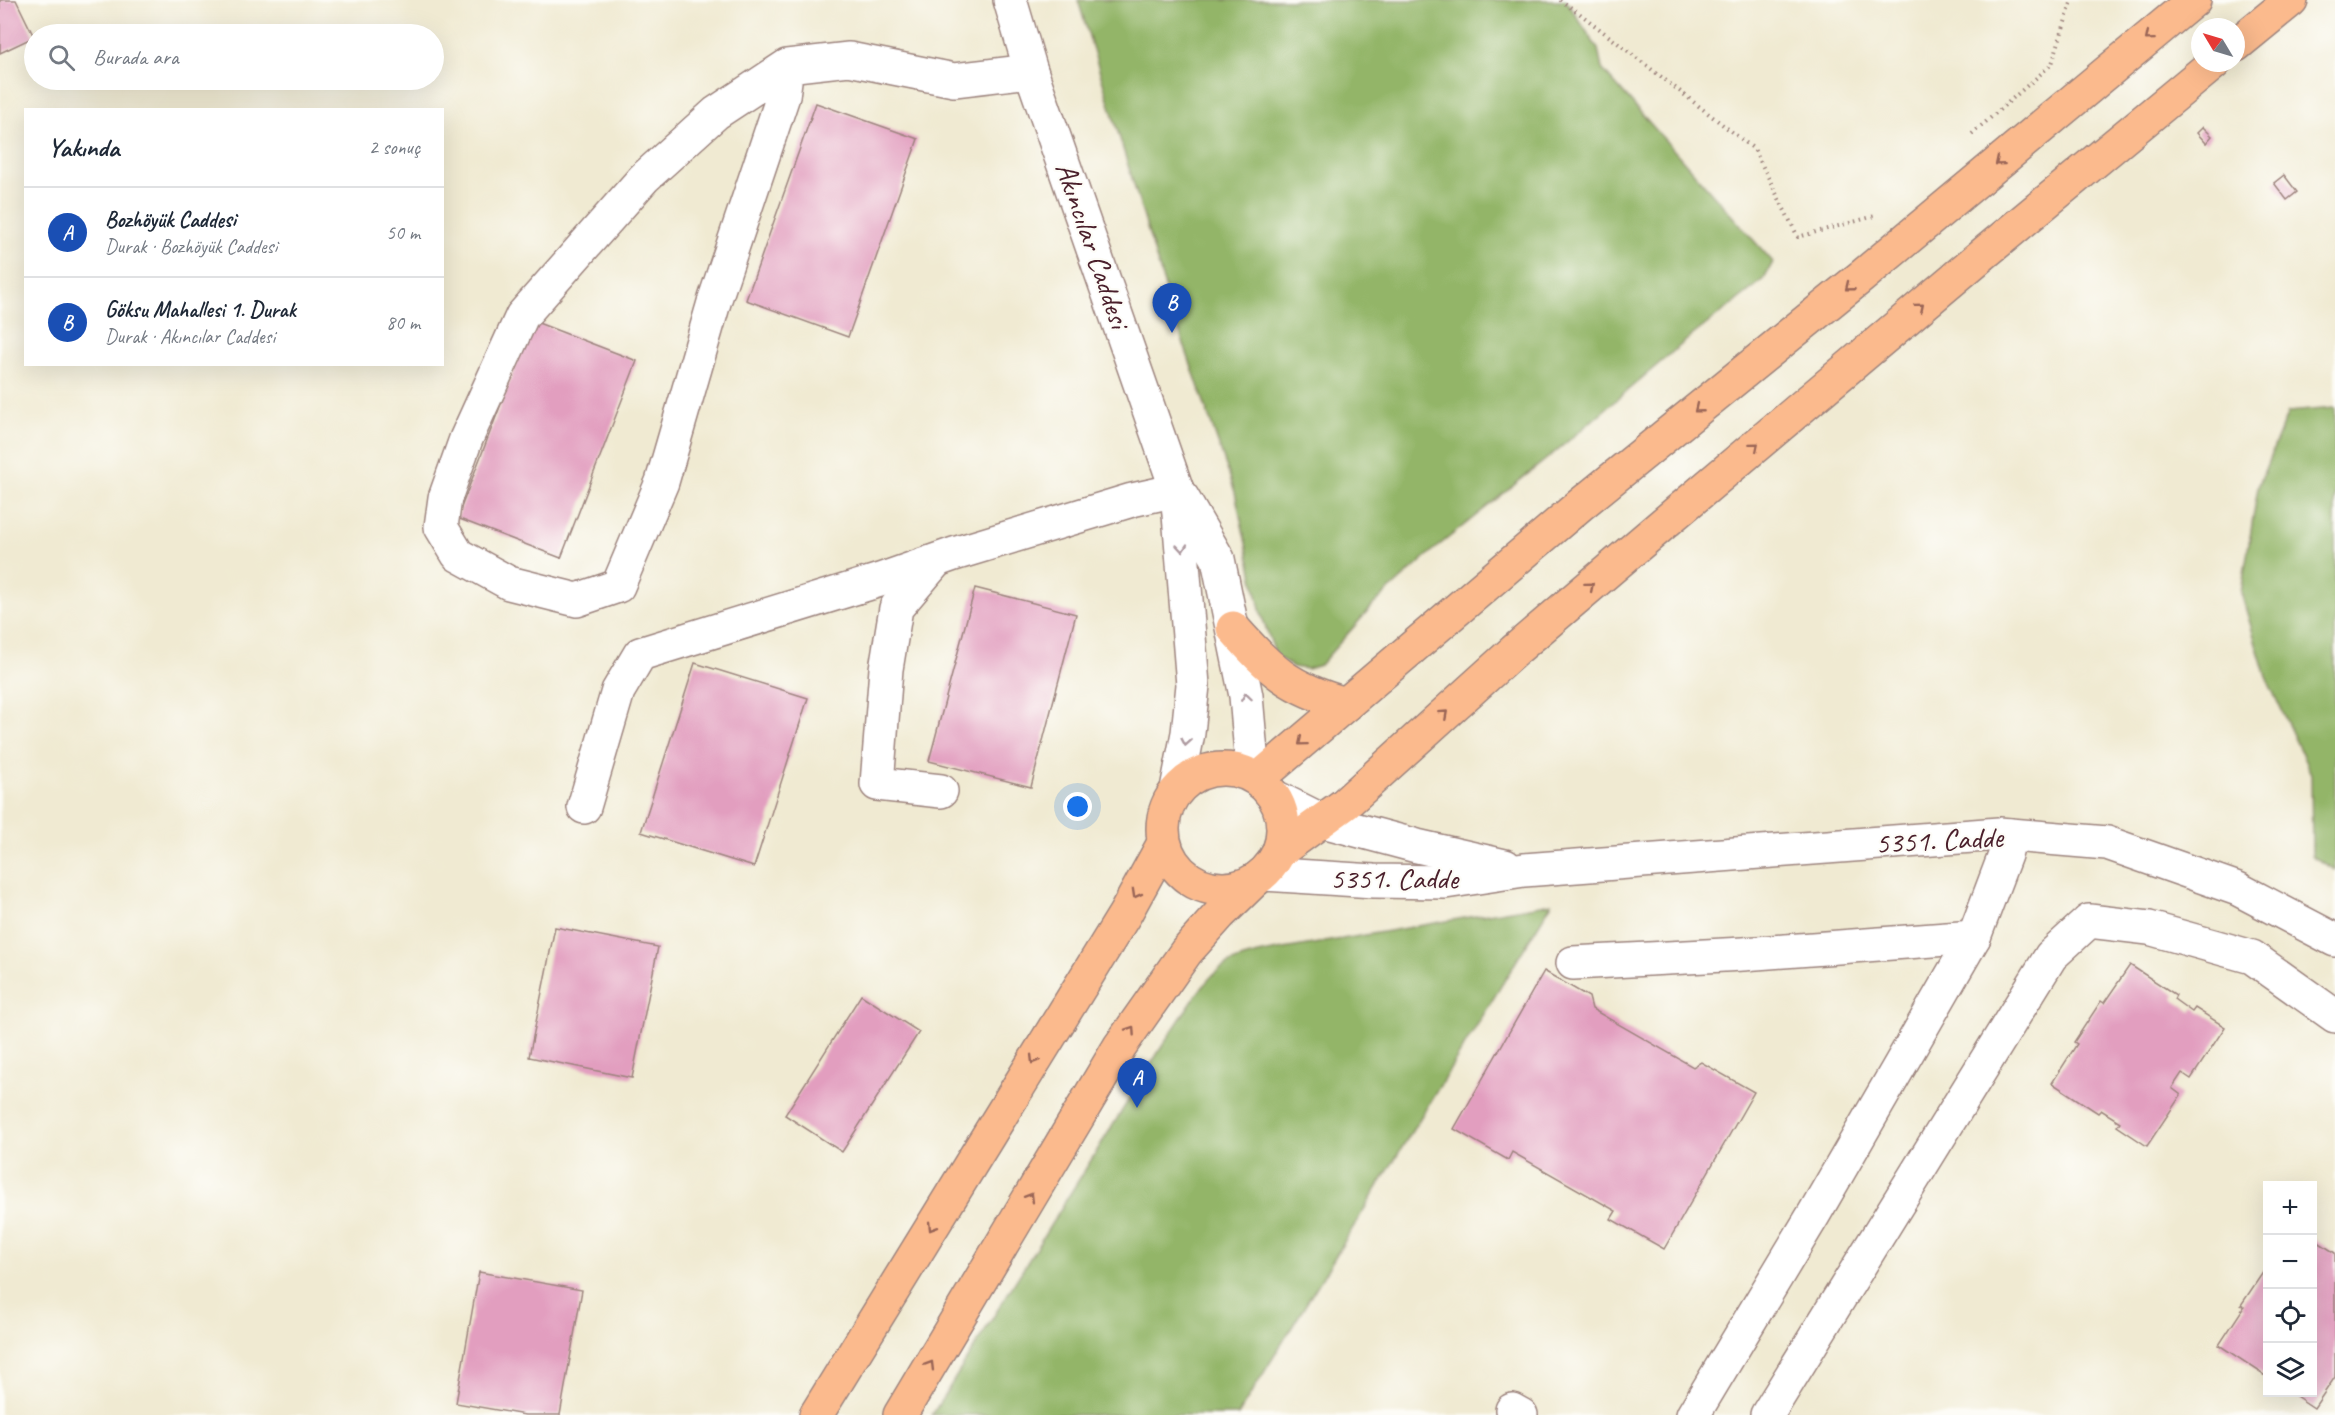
<!DOCTYPE html>
<html lang="tr">
<meta charset="utf-8">
<style>
:root{--surface:#fff;--page:#f2f2f3;--text:#1f2937;--muted:#747a83;--line:#e0e1e3;--accent:#d93025}
body{margin:0;font-family:Caveat,sans-serif;background:var(--page);color:var(--text)}
.controls{position:absolute;right:18px;bottom:18px;display:grid;overflow:hidden;border-radius:0px;box-shadow:0 6px 24px #0002}
.controls button{width:54px;height:54px;display:grid;place-items:center;padding:0;border:0;border-bottom:2px solid var(--line);background:var(--surface);color:var(--text);font:30px sans-serif}
.compass{position:absolute;left:2191px;top:18px;width:54px;height:54px;border-radius:50%;background:var(--surface);box-shadow:0 6px 24px #0002;rotate:308deg}
.you{position:absolute;left:1078px;top:807px;width:21px;height:21px;margin:-15px;border:4px solid #fff;border-radius:50%;background:#1a73e8;box-shadow:0 0 0 9px #1a73e833}
.badge{display:grid;place-items:center;width:39px;height:39px;border-radius:50%;background:var(--accent);color:#fff;font-size:20px;font-weight:700}
.pin{position:absolute;translate:-50% -50px;filter:drop-shadow(0 2px 3px #0008)}
.pin::after{content:'';position:absolute;top:32px;width:21px;height:18px;background:inherit;clip-path:polygon(0 0,100% 0,50% 100%)}
.list{margin:0;padding:0;list-style:none}
h2{display:flex;justify-content:space-between;align-items:center;height:78px;margin:0;padding:0 24px;font-size:26px}
h2 small{font-size:20px;font-weight:400;color:var(--muted)}
.list li{display:grid;grid-template-columns:39px 1fr auto;gap:18px;align-items:center;box-sizing:border-box;height:90px;padding:0 24px;border-top:2px solid var(--line)}
.list b{display:block;font-size:22px;white-space:nowrap}
.list p{margin:0;font-size:20px;white-space:nowrap;color:var(--muted)}
.list em{font-size:20px;font-style:normal;color:var(--muted)}
.icon{flex:none;width:33px;height:33px;fill:none;stroke:currentColor;stroke-width:2;stroke-linecap:round;stroke-linejoin:round}
.map{position:relative;flex:none;width:2335px;height:1415px;overflow:hidden}
.search{position:absolute;background:var(--surface);box-shadow:0 6px 24px #0002;left:24px;top:24px;width:420px;height:66px;display:flex;align-items:center;gap:15px;box-sizing:border-box;padding:0 21px;border-radius:33px;color:var(--muted);font-size:22px}
.panel{position:absolute;background:var(--surface);box-shadow:0 6px 24px #0002;left:24px;top:108px;width:420px;height:258px;border-radius:0px}
.map>svg:first-child{display:block}
</style>
<div class="map">
<svg width="2335" height="1415" viewBox="0 0 2335 1415">
<rect width="100%" height="100%" fill="#fdfcf7"/>
<filter id="ink" filterUnits="userSpaceOnUse"><feTurbulence type="fractalNoise" baseFrequency=".0167" numOctaves="2"/><feDisplacementMap in="SourceGraphic" scale="12" xChannelSelector="R" yChannelSelector="G"/><feConvolveMatrix kernelMatrix="1 2 1 2 8 2 1 2 1" color-interpolation-filters="sRGB"/></filter>
<filter id="wash" filterUnits="userSpaceOnUse"><feTurbulence type="fractalNoise" baseFrequency=".008" numOctaves="4" result="noise"/><feDisplacementMap in="SourceGraphic" scale="24" xChannelSelector="R" yChannelSelector="G"/><feGaussianBlur stdDeviation="1.35" result="paint"/><feColorMatrix in="noise" values="0 0 0 0 0 0 0 0 0 0 0 0 0 0 0 0 0 1.4 0 .05"/><feComposite in="paint" operator="in"/></filter>
<g filter="url(#wash)">
<rect width="100%" height="100%" fill="#f0ead2"/>
<g fill="#93b568" stroke="#6e6a4a" stroke-width="1.5">
<path d="M1078 0H1566L1598 49 1602 69 1773 262 1763 280 1689 338 1554 453 1437 547 1374 604 1320 665 1307 669 1293 667 1276 656 1261 614 1235 492 1170 304Z"/>
<path d="M2334 408 2335 409V870L2312 856 2311 774 2266 677 2241 593 2258 487 2288 412Z"/>
<path d="M1552 903 1238 1415H932L1166 1040C1179 1022 1202 981 1220 969 1235 958 1259 954 1278 950Z"/>
</g>
<g id="blocks">
<g fill="#e29ebf">
<path d="M0 0H16L34 37 0 53Z"/>
<path d="M816 103 918 139 848 337 746 300Z"/>
<path d="M2203 127 2212 136 2206 143 2197 133Z"/>
<path d="M2284 175 2297 192 2287 200 2274 183Z"/>
<path d="M533 321 637 361 561 558 457 518Z"/>
<path d="M975 588 1076 614 1031 787 929 761Z"/>
<path d="M695 663 808 698 754 867 641 832Z"/>
<path d="M555 927 658 947 632 1078 529 1057Z"/>
<path d="M2130 965 2176 995 2174 999 2192 1012 2195 1008 2225 1027 2191 1079 2182 1073 2172 1088 2181 1095 2147 1146 2117 1126 2120 1122 2101 1110 2098 1113 2052 1083 2077 1044 2074 1042 2101 1001 2104 1003Z"/>
<path d="M1544 971 1589 997 1592 1009 1693 1067 1701 1062 1754 1092 1664 1249 1611 1219 1616 1211 1512 1152 1508 1160 1454 1129Z"/>
<path d="M861 995 919 1032 842 1152 785 1115Z"/>
<path d="M2312 1238 2335 1253V1377L2314 1408 2290 1392H2312Z"/>
<path d="M2268 1265V1374L2266 1376 2219 1345 2244 1307 2241 1305Z"/>
<path d="M479 1272 582 1290 560 1415H525L456 1403Z"/>
</g>
</g>
</g>
<g filter="url(#ink)">
<use href="#blocks" fill-opacity="0" stroke="#9d847e" stroke-width="1.5"/>
<g fill="none" stroke-linecap="round" stroke-linejoin="round">
<defs>
<g id="minor">
<path d="M1010 0 1031 71 1177 490 1193 685 1188 733 1177 789"/>
<path d="M787 66 783 96 715 299 662 482 618 586 577 600 509 583 458 555 441 527 445 498 466 439 522 316 644 178 716 113 787 66 849 59 954 80 1031 71"/>
<path d="M1182 497 1218 559 1246 696 1253 776"/>
<path d="M936 561 896 608 886 669 877 784 941 791"/>
<path d="M1275 797 1323 821 1417 846 1505 866"/>
<path d="M584 807 618 691 640 654 880 580 954 554 1132 500 1177 490"/>
<path d="M1263 874 1374 881 1445 882 1524 870 1999 834 2107 843 2238 889 2335 940"/>
<path d="M1573 963 1743 954 1974 937"/>
<path d="M1512 1410 1521 1415"/>
<path d="M1693 1415 1814 1214 1974 937 2005 855 2010 835"/>
<path d="M1767 1415 2051 956 2089 921 2149 928 2252 957 2335 1016"/>
</g>
<g id="major">
<path d="M2236 45 2291 0"/>
<path d="M1233 628C1271 671 1289 688 1346 704"/>
<circle cx="1223" cy="829" r="60"/>
<path d="M1258 779 1580 505 1861 277 2194 0"/>
<path d="M1280 851 1345 804 1514 651 1663 524 1982 255 2214 63"/>
<path d="M816 1415 1125 914 1164 843"/>
<path d="M900 1415 1120 1046 1186 952 1220 914 1255 880"/>
</g>
</defs>
<use href="#minor" stroke="#9d847e" stroke-width="36"/>
<use href="#major" stroke="#9d847e" stroke-width="36"/>
<g stroke="#9d847e" stroke-width="4" stroke-dasharray="1.5 4.5" stroke-linecap="butt">
<path d="M1560 0 1579 13 1754 149 1798 237 1875 216"/>
<path d="M1972 134 2052 64 2072 0"/>
</g>
<use href="#minor" stroke="#fff" stroke-width="33"/>
<use href="#major" stroke="#fbba8d" stroke-width="33"/>
</g>
<defs><path id="oneway-chevron" d="M-2-3.5L2.5 0L-2 3.5" fill="none" stroke-width="1.6" stroke-linecap="round" stroke-linejoin="round" transform="scale(1.5)"/></defs>
<g stroke="#9a6557">
<use href="#oneway-chevron" transform="translate(2149 37) rotate(140)"/>
<use href="#oneway-chevron" transform="translate(1999 162) rotate(140)"/>
<use href="#oneway-chevron" transform="translate(1849 287) rotate(141)"/>
<use href="#oneway-chevron" transform="translate(1920 307) rotate(-40)"/>
<use href="#oneway-chevron" transform="translate(1698 409) rotate(141)"/>
<use href="#oneway-chevron" transform="translate(1755 446) rotate(-40)"/>
<use href="#oneway-chevron" transform="translate(1590 586) rotate(-40)"/>
<use href="#oneway-chevron" transform="translate(1444 714) rotate(-42)"/>
<use href="#oneway-chevron" transform="translate(1302 742) rotate(140)"/>
<use href="#oneway-chevron" transform="translate(1136 894) rotate(119)"/>
<use href="#oneway-chevron" transform="translate(1131 1030) rotate(-56)"/>
<use href="#oneway-chevron" transform="translate(1034 1060) rotate(121)"/>
<use href="#oneway-chevron" transform="translate(1030 1197) rotate(-59)"/>
<use href="#oneway-chevron" transform="translate(932 1227) rotate(121)"/>
<use href="#oneway-chevron" transform="translate(930 1365) rotate(-59)"/>
</g>
<g stroke="#ae9aa0">
<use href="#oneway-chevron" transform="translate(1182 548) rotate(85)"/>
<use href="#oneway-chevron" transform="translate(1246 697) rotate(-98)"/>
<use href="#oneway-chevron" transform="translate(1186 742) rotate(100)"/>
</g>
</g>
<g text-anchor="middle" dominant-baseline="central" stroke-width="4.5" stroke-linejoin="round" paint-order="stroke">
<g font-size="30" fill="#4a1f2b" stroke="#fdfcf7">
<text transform="translate(1093 245) rotate(71)">Akıncılar Caddesi</text>
<text transform="translate(1939 840) rotate(-3)">5351. Cadde</text>
<text x="1394" y="878">5351. Cadde</text>
</g>
</g>
</svg>
<div class="controls">
<button>+</button>
<button>−</button>
<button><svg class="icon" aria-label="locate" viewBox="0 0 24 24"><circle cx="12" cy="12" r="6"/><path d="M12 2v4M12 18v4M2 12h4M18 12h4"/></svg></button>
<button><svg class="icon" aria-label="layers" viewBox="0 0 24 24"><path d="M12 4l9 5-9 5-9-5zM3 14l9 5 9-5"/></svg></button>
</div>
<svg class="compass" viewBox="-18 -18 36 36"><path d="M0-13l5 13h-10z" fill="#e53935"/><path d="M0 13l5-13h-10z" fill="#747a83"/></svg>
<div class="you"></div>
<div class="pin badge" style="left:1137px;top:1108px;background:#1a4fb4">A</div>
<div class="pin badge" style="left:1172px;top:333px;background:#1a4fb4">B</div>
<div class="search"><svg class="icon" aria-label="search" viewBox="0 0 24 24"><circle cx="10" cy="10" r="6"/><path d="M15 15l6 6"/></svg>Burada ara</div>
<section class="panel">
<h2>Yakında<small>2 sonuç</small></h2>
<ul class="list">
<li><span class="badge" style="background:#1a4fb4">A</span><div><b>Bozhöyük Caddesi</b><p>Durak · Bozhöyük Caddesi</p></div><em>50 m</em></li>
<li><span class="badge" style="background:#1a4fb4">B</span><div><b>Göksu Mahallesi 1. Durak</b><p>Durak · Akıncılar Caddesi</p></div><em>80 m</em></li>
</ul>
</section>
</div>
